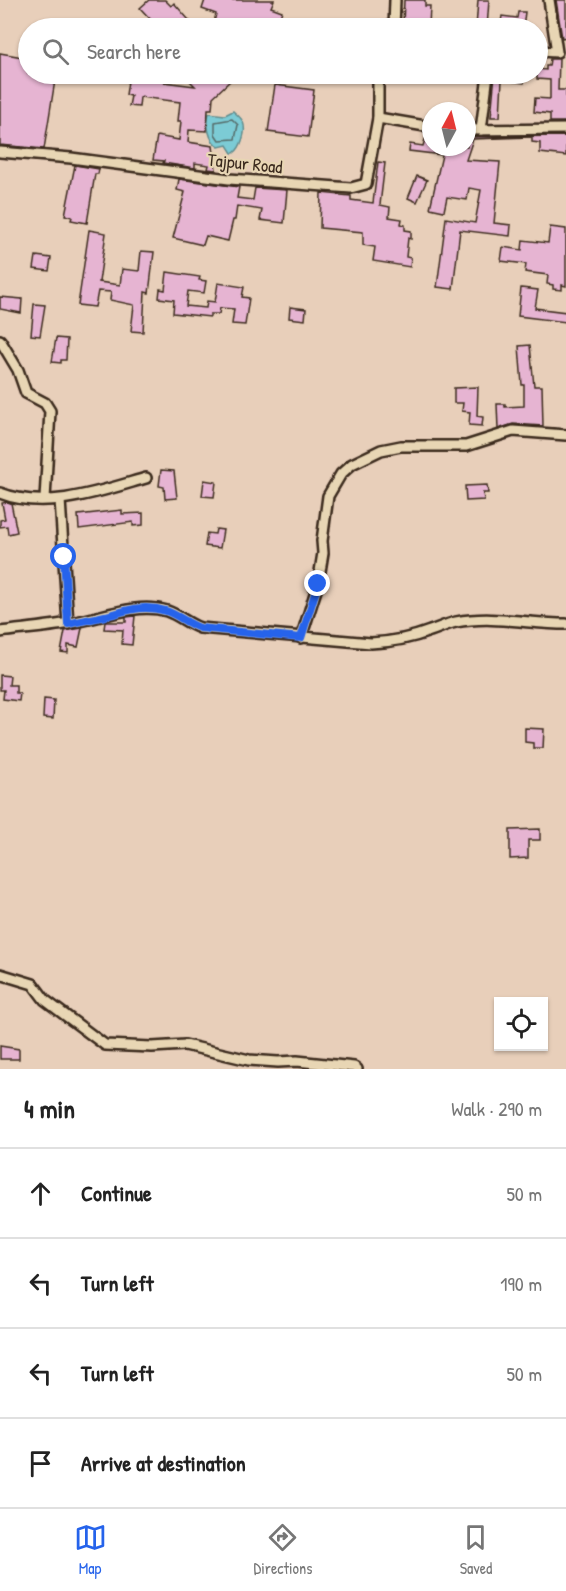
<!DOCTYPE html>
<meta charset="utf-8">
<style>
:root{--surface:#fff;--page:#f2f2f2;--text:#222;--muted:#767676;--line:#e0e0e0;--accent:#2563eb}
body{margin:0;font-family:"Patrick Hand",sans-serif;background:var(--page);color:var(--text)}
.controls{position:absolute;right:18px;bottom:18px;display:grid;overflow:hidden;border-radius:0px;box-shadow:0 2px 4px #0004}
.controls button{width:54px;height:54px;display:grid;place-items:center;padding:0;border:0;border-bottom:2px solid var(--line);background:var(--surface);color:var(--text);font:30px sans-serif}
.compass{position:absolute;left:422px;top:102px;width:54px;height:54px;border-radius:50%;background:var(--surface);box-shadow:0 2px 4px #0004;rotate:7deg}
.stop{position:absolute;width:18px;height:18px;margin:-14px;border:4px solid #2563eb;border-radius:50%;background:#fff}
.stop.end{background:#2563eb;border-color:#fff;box-shadow:0 2px 6px #0008}
.list{margin:0;padding:0;list-style:none}
h2{display:flex;justify-content:space-between;align-items:center;height:78px;margin:0;padding:0 24px;font-size:26px}
h2 small{font-size:20px;font-weight:400;color:var(--muted)}
.list li{display:grid;grid-template-columns:39px 1fr auto;gap:18px;align-items:center;box-sizing:border-box;height:90px;padding:0 24px;border-top:2px solid var(--line)}
.list b{display:block;font-size:22px;white-space:nowrap}
.list em{font-size:20px;font-style:normal;color:var(--muted)}
.icon{flex:none;width:33px;height:33px;fill:none;stroke:currentColor;stroke-width:2;stroke-linecap:round;stroke-linejoin:round}
.map{position:relative;flex:none;width:566px;height:1069px;overflow:hidden}
.search{position:absolute;background:var(--surface);box-shadow:0 2px 4px #0004;left:18px;right:18px;top:18px;height:66px;display:flex;align-items:center;gap:15px;box-sizing:border-box;padding:0 21px;border-radius:33px;color:var(--muted);font-size:22px}
.sheet{height:438px;background:var(--surface)}
nav{display:flex;justify-content:space-around;align-items:center;box-sizing:border-box;height:84px;border-top:2px solid var(--line);background:var(--surface);font-size:16px;color:var(--muted)}
nav a{display:grid;justify-items:center;gap:3px}
nav .on{color:var(--accent)}
.map>svg:first-child{display:block}
</style>
<div class="map">
<svg width="566" height="1069" viewBox="0 0 566 1069">
<rect width="100%" height="100%" fill="#e8cfba"/>
<filter id="ink" filterUnits="userSpaceOnUse"><feTurbulence type="fractalNoise" baseFrequency=".0167" numOctaves="2"/><feDisplacementMap in="SourceGraphic" scale="12" xChannelSelector="R" yChannelSelector="G"/><feConvolveMatrix kernelMatrix="1 2 1 2 8 2 1 2 1" color-interpolation-filters="sRGB"/></filter>
<g filter="url(#ink)">
<path fill="#7bcbd5" stroke="#618b8c" stroke-width="1.5" d="M233 111C236 114 241 117 243 122 247 131 241 148 234 153H232L227 145 219 147C208 140 206 124 209 113L225 115Z"/>
<g fill="none" stroke-linecap="round" stroke-linejoin="round">
<path stroke="#556a67" stroke-width="1.5" d="M232 119 238 125 235 139 219 140 215 134V122Z"/>
</g>
<g fill="#e6b4d2" stroke="#3b2a1e" stroke-width="1.5">
<path d="M149 0H165L171 6 174 3 196 28H145L153 22 140 8Z"/>
<path d="M205 0H274L271 7 282 11 276 28H233L214 22 216 14 202 9Z"/>
<path d="M404 0H425V6H430L429 26H403Z"/>
<path d="M478 0H489L487 28H476Z"/>
<path d="M556 0H566V37L562 38Z"/>
<path d="M518 12H525L523 28H500L502 16 517 18Z"/>
<path d="M0 53 28 58V74H56L44 149 0 145Z"/>
<path d="M550 59H559L558 90H566V122H550V114L534 112 535 98 550 99V80L537 79V69L546 70V66H549Z"/>
<path d="M133 74 165 76 164 82 195 86 183 74H225L231 80 213 97 212 109H208L207 131 189 130 188 142 213 146 216 170 208 169 209 165 195 163V168L163 163 164 161 153 160 157 136 179 140 181 121H178L180 102 140 97 139 107 129 106 131 96 126 95 128 81H132Z"/>
<path d="M495 74H525L524 83 502 80 500 117H491Z"/>
<path d="M275 85 314 90 308 137 268 132Z"/>
<path d="M427 133 431 134V147H467V137L566 136V156L540 153V143L532 142V137L473 139 466 160 500 162 494 223 511 225 510 236 460 230 453 289 437 287 446 218 475 223 481 190 469 188 467 200 447 197 444 211 430 208 442 155 409 151 410 144 423 146Z"/>
<path d="M378 162 385 163 380 205 390 207 389 217 402 219 401 224 405 225V230L411 231V239L408 238 406 257 411 258 410 267 373 261 375 247 363 245V232L320 228 321 193 351 196V200L373 203Z"/>
<path d="M75 165 99 169 98 174H95L87 223 71 220 72 217 65 215Z"/>
<path d="M417 176 427 180 417 202 408 198Z"/>
<path d="M179 179 239 187 237 198 253 200 255 188 287 190 284 223 260 220 262 210 237 206 235 220H233L228 241 206 236 203 245 173 238 185 192 177 190Z"/>
<path d="M550 227 566 229V286L562 285V290L553 289V285L547 284 548 275 525 272 526 264 501 261 503 247 522 250 523 240 548 243Z"/>
<path d="M89 230 106 233 99 282 120 285 122 269 139 271 141 251 154 252 149 293 145 292 143 332 131 331 134 305 110 300 111 292 98 291 95 307 78 305Z"/>
<path d="M36 256 51 258 49 271 34 269Z"/>
<path d="M167 272 200 277 199 280 206 281 204 293 188 291 186 306 206 308 207 301 215 302 218 283 244 287 242 297 249 298 245 325 232 324 234 309 220 308 219 314H210V317L173 313 174 300 159 298 160 289 165 290Z"/>
<path d="M521 288 538 290 535 308 566 312V322L518 316Z"/>
<path d="M0 297 22 299 21 313 0 309Z"/>
<path d="M34 304 45 305 40 336 31 335Z"/>
<path d="M290 307 306 309 305 320 289 318Z"/>
<path d="M56 338 67 339 66 360H61V363L52 362Z"/>
<path d="M530 345 534 386H542L543 426 513 424 498 429 497 404H505V407L524 406V385H522L519 346Z"/>
<path d="M478 387 477 416 483 417 482 426 469 425 470 412 462 411 463 403H454V388Z"/>
<path d="M161 470 174 471 177 498 165 499 164 487 159 486Z"/>
<path d="M204 480 216 482 214 497 202 496Z"/>
<path d="M487 485 488 493H483L484 500 466 501 465 486Z"/>
<path d="M8 502 11 503 17 532 8 534 7 526 0 527V520L5 519 2 503Z"/>
<path d="M122 510V514L143 513V525L133 526V522L79 529 78 515Z"/>
<path d="M216 529 223 530 220 548 205 546 207 533 215 534Z"/>
<path d="M135 616 132 645 122 644 123 630 104 629 105 622H126V617Z"/>
<path d="M82 628 78 647 68 645V653L61 652 65 631Z"/>
<path d="M0 675 10 676 9 685H16V693H20L19 701 3 699 4 690H0Z"/>
<path d="M44 699 54 700 53 719 43 718Z"/>
<path d="M525 728 544 729 543 748H533V743L525 742Z"/>
<path d="M540 829V840H528V858L510 859V830Z"/>
<path d="M0 1046 19 1049V1059H0Z"/>
</g>
<g fill="none" stroke-linecap="round" stroke-linejoin="round">
<defs>
<g id="minor">
<path d="M394 28 395 0"/>
<path d="M538 51 557 52 549 0"/>
<path d="M378 74V118"/>
<path d="M467 130 566 129"/>
<path d="M481 130 488 74"/>
<path d="M0 152 71 158 229 179 351 188 366 184 378 118 431 127"/>
<path d="M0 340 18 370 26 393 45 403 50 411 45 499"/>
<path d="M0 493C46 511 101 491 146 478"/>
<path d="M60 500 68 624"/>
<path d="M0 632C23 629 47 627 70 623 101 618 136 602 167 611 179 615 188 624 200 628L371 643C390 642 412 638 430 631 439 628 447 624 456 622 492 615 530 624 566 624"/>
<path d="M301 638 318 584 323 553 322 541 328 496 341 474 352 464 381 450 401 446H466L513 431 566 435"/>
<path d="M0 974 33 984 45 1000 105 1045 152 1047 185 1045 249 1060 278 1062 297 1061 354 1067 357 1069"/>
</g>
</defs>
<use href="#minor" stroke="#3b2a1e" stroke-width="14"/>
<use href="#minor" stroke="#e8d6b4" stroke-width="9"/>
</g>
</g>
<g fill="none" stroke-linecap="round" stroke-linejoin="round" filter="url(#ink)">
<path stroke="#2563eb" stroke-width="8" d="M64 557 68 624C80 621 93 619 105 616 127 611 142 604 166 611 178 615 188 624 200 628L301 638 318 584"/>
</g>
<g text-anchor="middle" dominant-baseline="central" stroke-width="4.5" stroke-linejoin="round" paint-order="stroke">
<g font-size="18" fill="#3b2a1e" stroke="#e8d6b4">
<text transform="translate(245 163) rotate(6)">Tajpur Road</text>
</g>
</g>
</svg>
<div class="controls">
<button><svg class="icon" aria-label="locate" viewBox="0 0 24 24"><circle cx="12" cy="12" r="6"/><path d="M12 2v4M12 18v4M2 12h4M18 12h4"/></svg></button>
</div>
<svg class="compass" viewBox="-18 -18 36 36"><path d="M0-13l5 13h-10z" fill="#e53935"/><path d="M0 13l5-13h-10z" fill="#767676"/></svg>
<div class="stop" style="left:64px;top:557px"></div>
<div class="stop end" style="left:318px;top:584px"></div>
<div class="search"><svg class="icon" aria-label="search" viewBox="0 0 24 24"><circle cx="10" cy="10" r="6"/><path d="M15 15l6 6"/></svg>Search here</div>
</div>
<section class="sheet">
<h2>4 min<small>Walk · 290 m</small></h2>
<ul class="list">
<li><svg class="icon" aria-label="ahead" viewBox="0 0 24 24"><path d="M12 20V5M6 11l6-6 6 6"/></svg><div><b>Continue</b></div><em>50 m</em></li>
<li><svg class="icon" aria-label="left" viewBox="0 0 24 24"><path d="M17 20v-9H6M10 6l-5 5 5 5"/></svg><div><b>Turn left</b></div><em>190 m</em></li>
<li><svg class="icon" aria-label="left" viewBox="0 0 24 24"><path d="M17 20v-9H6M10 6l-5 5 5 5"/></svg><div><b>Turn left</b></div><em>50 m</em></li>
<li><svg class="icon" aria-label="arrive" viewBox="0 0 24 24"><path d="M6 21V4h12l-3 4 3 4H6"/></svg><div><b>Arrive at destination</b></div></li>
</ul>
</section>
<nav>
<a class="on"><svg class="icon" aria-label="map" viewBox="0 0 24 24"><path d="M3 6l6-2 6 2 6-2v14l-6 2-6-2-6 2zM9 4v14M15 6v14"/></svg>Map</a>
<a><svg class="icon" aria-label="directions" viewBox="0 0 24 24"><path d="M12 3l9 9-9 9-9-9zM9 14v-3h6M13 9l2 2-2 2"/></svg>Directions</a>
<a><svg class="icon" aria-label="saved" viewBox="0 0 24 24"><path d="M7 4h10v16l-5-4-5 4z"/></svg>Saved</a>
</nav>
